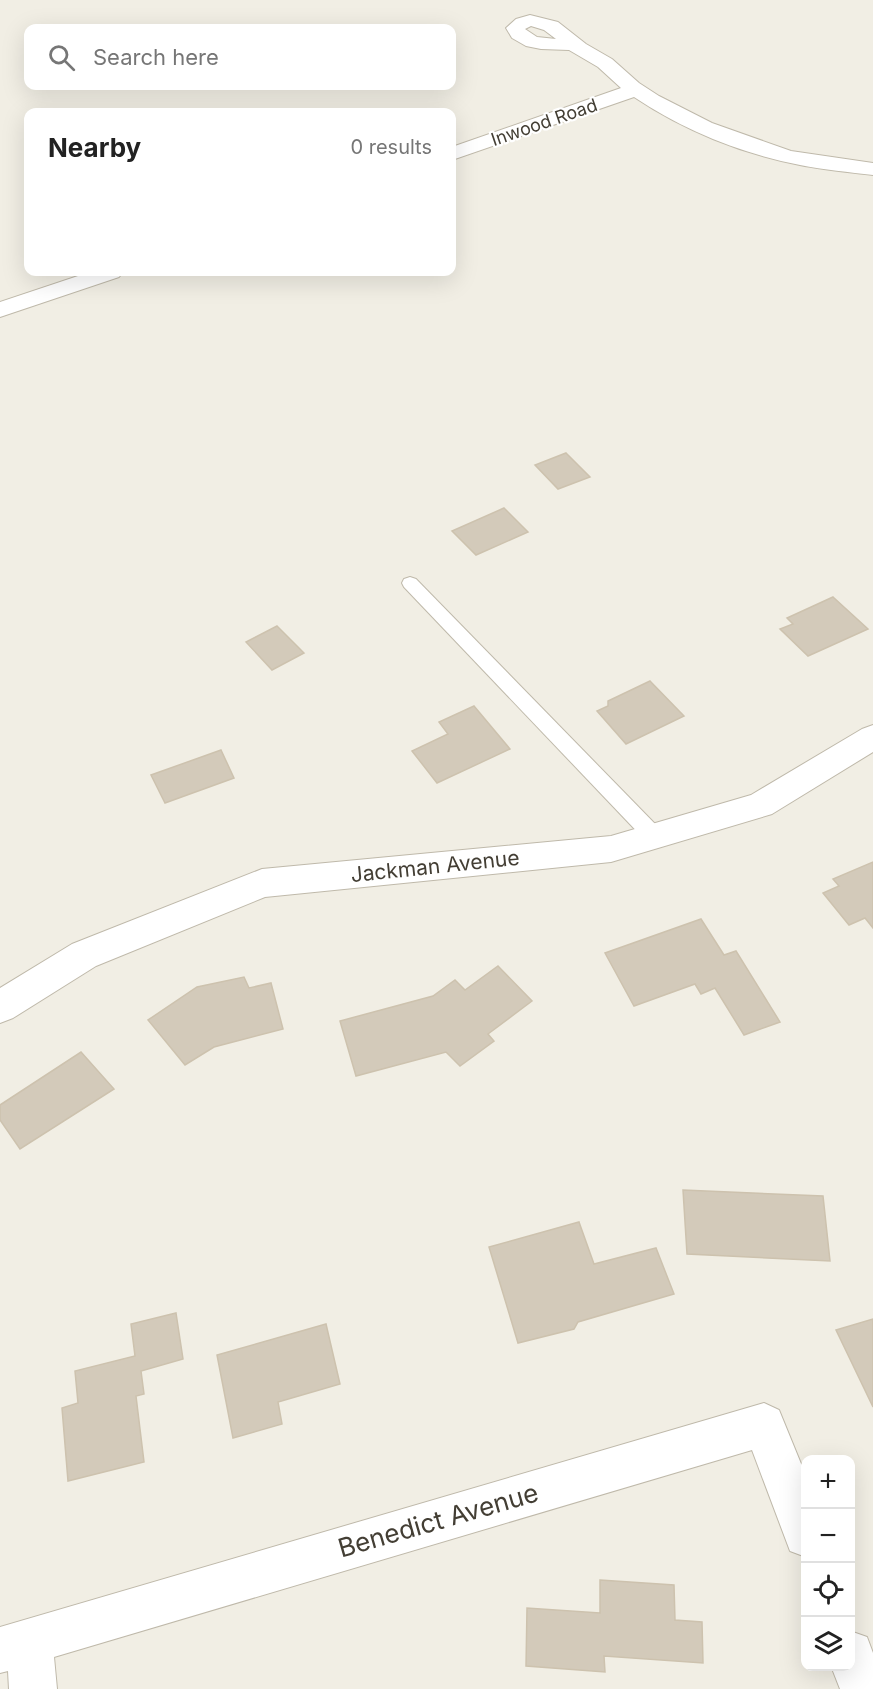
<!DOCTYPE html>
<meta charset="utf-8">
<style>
:root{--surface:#fff;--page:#f2f2f2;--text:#222;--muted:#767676;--line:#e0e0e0}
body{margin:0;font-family:Inter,sans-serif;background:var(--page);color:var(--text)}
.controls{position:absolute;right:18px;bottom:18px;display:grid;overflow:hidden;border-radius:12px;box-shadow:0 6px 24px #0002}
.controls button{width:54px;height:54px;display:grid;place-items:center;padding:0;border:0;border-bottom:2px solid var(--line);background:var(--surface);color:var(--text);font:30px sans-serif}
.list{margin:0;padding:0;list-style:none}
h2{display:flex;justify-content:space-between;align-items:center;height:78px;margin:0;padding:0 24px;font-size:26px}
h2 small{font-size:20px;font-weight:400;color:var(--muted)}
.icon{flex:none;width:33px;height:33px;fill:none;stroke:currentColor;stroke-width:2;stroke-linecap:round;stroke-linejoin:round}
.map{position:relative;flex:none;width:873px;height:1689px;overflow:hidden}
.search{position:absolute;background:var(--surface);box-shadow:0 6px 24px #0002;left:24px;top:24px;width:432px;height:66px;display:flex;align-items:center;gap:15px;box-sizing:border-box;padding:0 21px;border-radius:12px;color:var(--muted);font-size:22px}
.panel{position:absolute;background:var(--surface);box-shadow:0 6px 24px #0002;left:24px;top:108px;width:432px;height:168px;border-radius:12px}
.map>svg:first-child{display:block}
</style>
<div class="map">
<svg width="873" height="1689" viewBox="0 0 873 1689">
<rect width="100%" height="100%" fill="#f1eee4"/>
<g fill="#d3caba" stroke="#cdc2ae" stroke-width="1.5">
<path d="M566 453 590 477 558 489 535 465Z"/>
<path d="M504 508 528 532 476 555 452 531Z"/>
<path d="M833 597 868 629 808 656 780 629 793 624 787 618Z"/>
<path d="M277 626 304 653 272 670 246 642Z"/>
<path d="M650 681 684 716 626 744 597 711 608 706V701Z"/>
<path d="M474 706 510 749 437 783 412 751 448 734 439 722Z"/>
<path d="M221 750 234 778 165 803 151 775Z"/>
<path d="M873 862V928L865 918 849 925 823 893 839 886 833 879Z"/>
<path d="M701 919 724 955 736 951 780 1022 744 1035 715 988 701 994 695 984 634 1006 605 953Z"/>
<path d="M498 966 532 1001 488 1034 494 1041 460 1066 446 1052 356 1076 340 1021 433 996 455 980 465 990Z"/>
<path d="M244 977 249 988 271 983 283 1029 214 1047 185 1065 148 1020 197 987Z"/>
<path d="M81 1052 114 1089 20 1149 0 1120V1105Z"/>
<path d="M683 1190 823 1196 830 1261 687 1254Z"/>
<path d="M579 1222 594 1264 656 1248 674 1294 578 1322 574 1329 518 1343 489 1247Z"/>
<path d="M176 1313 183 1359 141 1371 144 1394 136 1396 144 1462 68 1481 62 1408 78 1403 75 1371 135 1356 131 1324Z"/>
<path d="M873 1319V1407L836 1330Z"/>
<path d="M326 1324 340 1384 278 1402 282 1424 233 1438 217 1355Z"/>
<path d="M600 1580 674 1585 675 1620 702 1622 703 1663 604 1656 605 1672 526 1666 527 1608 600 1613Z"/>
</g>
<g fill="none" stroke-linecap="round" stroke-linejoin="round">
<defs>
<path id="service" d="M410 577 416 579 661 830 664 836 661 842 654 844 647 842 404 587 402 583 404 579Z"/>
<g id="minor">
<path d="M530 15 558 22 586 44 612 59 639 83 659 96 712 123 791 151 873 163V175C849 172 824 170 800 165 742 154 683 130 634 97L452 160V147L621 88 598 67 569 50 541 49 526 46 512 38 506 28 516 19ZM531 26 544 30 556 39 537 37 525 29Z"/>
<path d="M90 272H123L119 277 0 317V302Z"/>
<path d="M764 1403 779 1410 806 1476V1557L790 1551 752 1450 54 1657 57 1689H9L8 1671 0 1673V1627Z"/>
<path d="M850 1631 867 1637 873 1653V1689H840L831 1666H850Z"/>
</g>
<path id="tertiary" d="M873 725V752L772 814 611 862 265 897 96 966 13 1018 0 1023V988L72 944 262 869 611 836 751 795 862 729Z"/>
</defs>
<use href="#service" stroke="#bfb9aa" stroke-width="2"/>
<use href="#minor" stroke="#bfb9aa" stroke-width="2"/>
<use href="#tertiary" stroke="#bfb9aa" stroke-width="2"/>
<use href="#service" fill="#fff" fill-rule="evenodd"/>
<use href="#minor" fill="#fff" fill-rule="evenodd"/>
<use href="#tertiary" fill="#fff" fill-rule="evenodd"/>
</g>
<g text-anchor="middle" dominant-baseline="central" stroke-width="4.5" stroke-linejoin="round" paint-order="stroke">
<g font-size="18" fill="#433e34" stroke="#fff">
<text transform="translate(544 122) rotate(-19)">Inwood Road</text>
</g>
<g font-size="21" fill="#433e34" stroke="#fff">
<text transform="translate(435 866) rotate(-6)">Jackman Avenue</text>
</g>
<g font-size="26" fill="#433e34" stroke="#fff">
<text transform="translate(438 1520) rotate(-16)">Benedict Avenue</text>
</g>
</g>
</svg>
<div class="controls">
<button>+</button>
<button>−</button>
<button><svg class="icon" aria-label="locate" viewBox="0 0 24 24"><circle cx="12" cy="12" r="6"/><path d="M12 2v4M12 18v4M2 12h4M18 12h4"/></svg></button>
<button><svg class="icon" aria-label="layers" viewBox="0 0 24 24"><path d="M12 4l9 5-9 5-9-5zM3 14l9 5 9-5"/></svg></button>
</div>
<div class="search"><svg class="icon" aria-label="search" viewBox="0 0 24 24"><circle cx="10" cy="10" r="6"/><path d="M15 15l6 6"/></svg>Search here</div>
<section class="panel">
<h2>Nearby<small>0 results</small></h2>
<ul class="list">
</ul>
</section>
</div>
